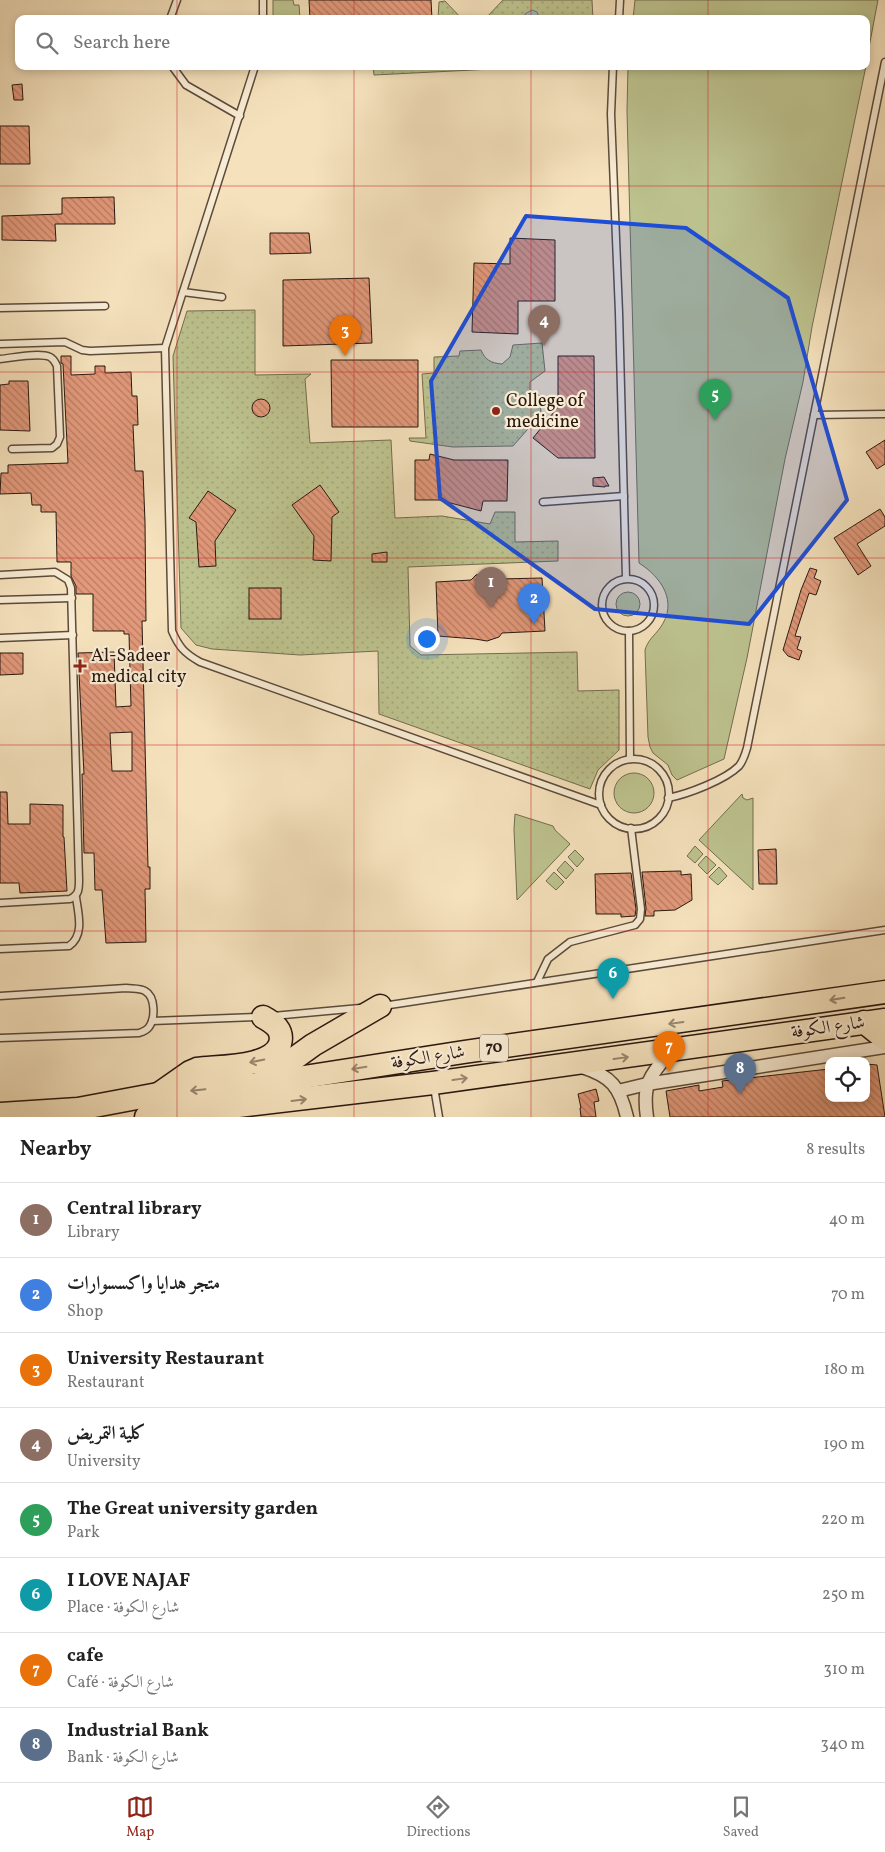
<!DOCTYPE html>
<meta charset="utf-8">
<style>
:root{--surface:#fff;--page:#f2f2f2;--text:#222;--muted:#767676;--line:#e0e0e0;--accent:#8f2418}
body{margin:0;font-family:Vollkorn,Amiri,serif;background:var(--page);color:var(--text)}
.controls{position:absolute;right:15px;bottom:15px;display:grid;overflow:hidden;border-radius:10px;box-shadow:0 2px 8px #0003}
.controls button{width:45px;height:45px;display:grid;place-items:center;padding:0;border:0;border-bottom:1px solid var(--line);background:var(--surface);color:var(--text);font:25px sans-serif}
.you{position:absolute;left:426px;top:638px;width:18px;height:18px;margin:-12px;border:4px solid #fff;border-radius:50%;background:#1a73e8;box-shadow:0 0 0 8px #1a73e833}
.badge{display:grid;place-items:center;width:32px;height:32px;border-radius:50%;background:var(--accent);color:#fff;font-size:16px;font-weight:700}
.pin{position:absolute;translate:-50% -41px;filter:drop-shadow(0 1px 2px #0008)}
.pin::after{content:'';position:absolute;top:26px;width:18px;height:15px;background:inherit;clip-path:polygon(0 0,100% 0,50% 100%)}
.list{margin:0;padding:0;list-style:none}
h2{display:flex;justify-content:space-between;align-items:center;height:65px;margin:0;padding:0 20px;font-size:21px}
h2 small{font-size:16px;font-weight:400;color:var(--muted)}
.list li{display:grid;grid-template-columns:32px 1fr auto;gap:15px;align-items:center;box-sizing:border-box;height:75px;padding:0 20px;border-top:1px solid var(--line)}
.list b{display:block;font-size:19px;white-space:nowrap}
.list p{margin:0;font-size:16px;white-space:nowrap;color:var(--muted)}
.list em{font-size:16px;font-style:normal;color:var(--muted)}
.icon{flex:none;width:28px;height:28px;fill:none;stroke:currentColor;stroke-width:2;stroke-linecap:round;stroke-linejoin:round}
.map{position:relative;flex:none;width:885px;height:1117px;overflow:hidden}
.search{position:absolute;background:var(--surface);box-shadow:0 2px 8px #0003;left:15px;right:15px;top:15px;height:55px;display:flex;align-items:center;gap:12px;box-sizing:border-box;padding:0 18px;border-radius:10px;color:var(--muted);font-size:19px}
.sheet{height:665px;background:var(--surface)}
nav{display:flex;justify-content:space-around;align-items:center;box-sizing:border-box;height:70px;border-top:1px solid var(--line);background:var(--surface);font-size:14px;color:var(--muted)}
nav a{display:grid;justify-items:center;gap:2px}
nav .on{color:var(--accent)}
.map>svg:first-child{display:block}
</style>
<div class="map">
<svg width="885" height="1117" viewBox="0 0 885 1117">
<defs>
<pattern id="park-dots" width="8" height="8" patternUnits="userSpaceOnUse" patternTransform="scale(1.25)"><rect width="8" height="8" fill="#bdc38f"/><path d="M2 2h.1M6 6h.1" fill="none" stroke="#a2a77a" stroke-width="1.8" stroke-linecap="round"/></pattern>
<pattern id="building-back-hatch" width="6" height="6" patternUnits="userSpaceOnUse" patternTransform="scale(1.25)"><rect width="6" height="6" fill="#e3997b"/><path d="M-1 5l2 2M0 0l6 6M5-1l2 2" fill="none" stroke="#b87c63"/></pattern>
</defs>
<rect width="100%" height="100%" fill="#f5e2bd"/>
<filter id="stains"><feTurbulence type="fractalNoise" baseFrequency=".004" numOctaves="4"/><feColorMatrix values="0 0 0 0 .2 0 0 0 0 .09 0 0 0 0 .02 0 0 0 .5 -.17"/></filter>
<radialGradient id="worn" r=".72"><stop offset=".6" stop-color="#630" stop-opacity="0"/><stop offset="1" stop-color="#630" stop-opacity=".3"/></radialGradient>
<g fill="#bdc38f" stroke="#736d4f">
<path d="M273 0H293L294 5H299L300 19H273Z"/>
<path d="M635 0H878L866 63V19H633Z"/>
<path d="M628 66H866L812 327 803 382 785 459 747 658 724 759 677 780 672 775 668 765 653 753 650 747 648 737 645 650C648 640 654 636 660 628 679 602 661 577 639 563L627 111Z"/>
<circle cx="628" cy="604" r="12"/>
<circle cx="634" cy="793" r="20"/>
<path d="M742 794 743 798 747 800 753 798V890L699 840Z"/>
<path d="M515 814 553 826 555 830 570 844 517 900 514 829Z"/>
<path d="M695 846 703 854 695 863 687 856Z"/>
<path d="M575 850 584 859 577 867 568 857Z"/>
<path d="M706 856 716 865 707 874 698 865Z"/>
<path d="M565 861 574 870 566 879 557 870Z"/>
<path d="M719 867 727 876 718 885 709 877Z"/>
<path d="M554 872 564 882 556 890 546 881Z"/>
</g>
<g fill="url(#park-dots)" stroke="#736d4f">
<path d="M503 0H592L593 19H485Z"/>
<path d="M445 1 462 19H438L439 2Z"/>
<path d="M373 66H552L374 75Z"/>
<path d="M255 310V375L311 374 305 379 310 443 391 440 395 518 442 516 490 524 495 512H515V542L558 541V561L408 567 410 646 421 655 577 652 578 691 619 690V750L598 770 590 789 379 714 378 651 300 655 212 649 196 645 181 628 173 356 187 311Z"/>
<path d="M542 343 545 371 530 382V390L540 396 541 414 513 446 453 447 410 441 409 438H426L422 374 434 373V357L459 356 460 351 481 350C485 360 491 363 502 364L510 357 513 345Z"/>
</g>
<path fill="#a3babd" stroke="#727977" d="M532 10 537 12 540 19H524L525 14Z"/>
<g fill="url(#building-back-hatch)" stroke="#29170f" fill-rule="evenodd">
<path d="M309 0H431L432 19H310Z"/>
<path d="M22 84 23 100H14L12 85Z"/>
<path d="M0 126H29L30 164H0Z"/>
<path d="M114 197 115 224H55L56 241 2 240V216L62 214V198Z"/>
<path d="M270 233H309L311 253 270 254Z"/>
<path d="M510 238 555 240V301H518V334L472 332 474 263 510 264Z"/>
<path d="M369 278 372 343 283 346V280Z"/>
<path d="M61 356H71V375L95 374V366H105V373L131 372 132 396H137L138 425H133L135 471H143L145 522 146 621H142L148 867H150V889H145L146 942 106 943 102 890H95L94 853H84L82 774H84L78 653 114 652 116 707 131 706 129 634H124V631H93V594H76V586L71 576V562H57L56 512H41V505H32L31 493 0 494 1 473H8V465L68 463 63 364 61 363ZM132 732V771H112L110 733Z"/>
<path d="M558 356H594L595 458H558L533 438 558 407Z"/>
<path d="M331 360H418V427H332Z"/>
<path d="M9 381H28L30 431 0 430V385L9 384Z"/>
<circle cx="261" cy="408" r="9"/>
<path d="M885 440V464L877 469 866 452Z"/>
<path d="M430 454 454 460H508L507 501H483L481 511 439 500H415V460H429Z"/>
<path d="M604 477 609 486H605V487L593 486V478Z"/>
<path d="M320 485 339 512 332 517 331 561 313 560 314 536 292 505Z"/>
<path d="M208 491 236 510 215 541 216 566 199 567 196 522 189 518Z"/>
<path d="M880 509 885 517V526L857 544 871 566 858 575 834 538Z"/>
<path d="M387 552V562H372V554Z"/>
<path d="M810 568 817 570 814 578 821 581 816 595 809 593 795 636 801 637 797 649 802 651 799 660 788 656 783 650 801 590Z"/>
<path d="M486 573 500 579 542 578 545 631 502 633 499 637 487 641 475 639 438 636 436 582 471 580 476 575Z"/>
<rect x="249" y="588" width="32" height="31"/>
<path d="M0 653H23V674L0 675Z"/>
<path d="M0 792H7L8 824H30V804L63 805V837H64L67 891 20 893 19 883H0Z"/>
<path d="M776 849 777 884H759L758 850Z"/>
<path d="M681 871V875L691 874 692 900 675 910 654 911V916H645L646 908 642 872Z"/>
<path d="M631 873 636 909 635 916 621 917V914H596L595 874Z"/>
<path d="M866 1064 877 1065 885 1117H670L666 1091 699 1085V1091L723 1087 722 1081 829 1069V1098H866Z"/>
<path d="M596 1089 599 1101 594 1102 596 1117H581L580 1108H581L578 1094Z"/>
</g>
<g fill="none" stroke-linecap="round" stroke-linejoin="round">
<defs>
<g id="lane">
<path d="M263 0V19"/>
<path d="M170 19 177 0"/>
<path d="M619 19 620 0"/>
<path d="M172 66 186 85 240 116"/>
<path d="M255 66 165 348 172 631C179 647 184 653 200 662L601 805"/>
<path d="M613 66 611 114 619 313 626 578"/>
<path d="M183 292 222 297"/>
<path d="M0 308 105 306"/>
<path d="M0 344 65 342 82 350 90 351 165 348"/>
<path d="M0 359C12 358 39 352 50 357 54 359 55 362 57 366L60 437 57 444 52 448 12 449"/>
<path d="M814 415 885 414"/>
<path d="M543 502 624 496"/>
<path d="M0 575 55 572 68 580 71 588 79 880C79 889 79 895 70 899L0 903"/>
<circle cx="628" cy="605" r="26"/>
<path d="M0 600 72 598"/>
<path d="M629 631 630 759"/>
<path d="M0 638 73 635"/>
<circle cx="634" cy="794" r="35"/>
<path d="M668 798C688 794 725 780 739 766 743 761 745 755 747 748L885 62"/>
<path d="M0 949 69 946C85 935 78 913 76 897"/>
<path d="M537 982 548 959 570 942 635 925 640 919 641 909 631 828"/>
<path d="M0 996 126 988C132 989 140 988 145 991 156 997 155 1019 149 1027 147 1030 142 1032 139 1033L0 1038"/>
<path d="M383 1006 885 930"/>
<path d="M273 1016 360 1008"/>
<path d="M152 1021 258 1017"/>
<path d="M434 1087 439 1117"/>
</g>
<g id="street">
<path d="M582 1067C611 1076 620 1087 627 1117"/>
<path d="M618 1091 647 1084 885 1047"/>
<path d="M647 1117C642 1083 650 1076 671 1051"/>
</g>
<g id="highway">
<path d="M864 1022 885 1039"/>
<path d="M263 1081 313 1045 380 1006"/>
<path d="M160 1093 190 1072 197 1069C219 1066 272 1068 280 1044 284 1030 274 1023 263 1017"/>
<path d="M0 1114 78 1109 158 1094 259 1084 464 1052 885 992"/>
<path d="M146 1117 433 1083 885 1020"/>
</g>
</defs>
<use href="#lane" stroke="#5c4a3a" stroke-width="9"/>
<use href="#street" stroke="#5c4a3a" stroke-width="15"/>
<use href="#highway" stroke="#29170f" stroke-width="25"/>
<use href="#lane" stroke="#f8ecd4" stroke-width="6"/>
<use href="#street" stroke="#f8ecd4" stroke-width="12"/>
<use href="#highway" stroke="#f5e2bd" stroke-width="22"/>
</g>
<defs><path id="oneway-shaft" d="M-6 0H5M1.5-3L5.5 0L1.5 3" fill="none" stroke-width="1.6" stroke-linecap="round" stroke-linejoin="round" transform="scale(1.25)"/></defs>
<g stroke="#99876f">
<use href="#oneway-shaft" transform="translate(837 999) rotate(171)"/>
<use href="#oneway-shaft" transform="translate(676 1023) rotate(172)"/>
<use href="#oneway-shaft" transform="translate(621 1058) rotate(-8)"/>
<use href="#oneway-shaft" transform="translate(257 1061) rotate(168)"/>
<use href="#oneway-shaft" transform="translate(359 1068) rotate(171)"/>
<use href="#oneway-shaft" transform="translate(460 1079) rotate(-8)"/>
<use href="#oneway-shaft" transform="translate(198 1090) rotate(174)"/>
<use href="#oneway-shaft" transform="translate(299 1100) rotate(-7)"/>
</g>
<path fill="#1d4ed8" fill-opacity="0.2" stroke="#1d4ed8" stroke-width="4" stroke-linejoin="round" d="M526 216 686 228 788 298 847 500 749 624 595 609 440 498 431 381Z"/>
<path fill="none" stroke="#d62828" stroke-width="1" stroke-opacity="0.55" d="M177 0V19M354 0V19M531 0V19M708 0V19M177 66V1117M354 66V1117M531 66V1117M708 66V1117M0 186H885M0 372H885M0 558H885M0 745H885M0 931H885"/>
<g fill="#8f2418" stroke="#f8ecd4" stroke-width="2">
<circle cx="496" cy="411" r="5"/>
<path d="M77.5 658.5h5v5h5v5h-5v5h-5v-5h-5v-5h5z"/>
</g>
<g text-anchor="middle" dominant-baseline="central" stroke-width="4.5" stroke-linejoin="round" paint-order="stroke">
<rect fill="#f8ecd4" stroke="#67574a" stroke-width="1" x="480" y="1034.5" width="28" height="27" rx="4"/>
<g font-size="16" font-weight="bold" fill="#29170f">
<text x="494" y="1048">70</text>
</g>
<g font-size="18" fill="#29170f" stroke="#f8ecd4" text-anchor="start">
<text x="506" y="401">College of<tspan x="506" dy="21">medicine</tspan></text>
<text x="91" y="656">Al-Sadeer<tspan x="91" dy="21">medical city</tspan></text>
</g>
<g font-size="18" fill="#29170f" stroke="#f8ecd4">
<text transform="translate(828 1028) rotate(-8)">شارع الكوفة</text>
<text transform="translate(428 1058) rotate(-9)">شارع الكوفة</text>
</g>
</g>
<rect width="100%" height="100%" filter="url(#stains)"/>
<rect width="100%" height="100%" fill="url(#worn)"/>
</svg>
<div class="controls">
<button><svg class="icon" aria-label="locate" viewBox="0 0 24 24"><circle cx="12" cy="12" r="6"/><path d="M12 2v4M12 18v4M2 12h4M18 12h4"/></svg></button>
</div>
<div class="you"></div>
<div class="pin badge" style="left:491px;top:608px;background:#8d6e63">1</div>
<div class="pin badge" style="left:534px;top:624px;background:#3f7fe0">2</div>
<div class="pin badge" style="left:345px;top:356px;background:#e8710a">3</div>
<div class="pin badge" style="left:544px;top:346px;background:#8d6e63">4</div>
<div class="pin badge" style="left:715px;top:420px;background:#2e9e5b">5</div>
<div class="pin badge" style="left:613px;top:999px;background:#0f9aa8">6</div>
<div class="pin badge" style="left:669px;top:1072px;background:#e8710a">7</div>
<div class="pin badge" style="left:740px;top:1094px;background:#5c6f8a">8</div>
<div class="search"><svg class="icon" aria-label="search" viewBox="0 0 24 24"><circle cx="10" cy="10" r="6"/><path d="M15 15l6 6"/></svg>Search here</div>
</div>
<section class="sheet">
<h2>Nearby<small>8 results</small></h2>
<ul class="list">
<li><span class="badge" style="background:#8d6e63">1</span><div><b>Central library</b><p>Library</p></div><em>40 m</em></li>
<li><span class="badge" style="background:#3f7fe0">2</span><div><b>متجر هدايا واكسسوارات</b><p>Shop</p></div><em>70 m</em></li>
<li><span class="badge" style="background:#e8710a">3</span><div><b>University Restaurant</b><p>Restaurant</p></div><em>180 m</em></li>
<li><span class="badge" style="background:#8d6e63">4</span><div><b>كلية التمريض</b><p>University</p></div><em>190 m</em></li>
<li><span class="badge" style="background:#2e9e5b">5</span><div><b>The Great university garden</b><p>Park</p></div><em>220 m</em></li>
<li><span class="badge" style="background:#0f9aa8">6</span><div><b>I LOVE NAJAF</b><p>Place · شارع الكوفة</p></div><em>250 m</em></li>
<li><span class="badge" style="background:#e8710a">7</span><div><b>cafe</b><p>Café · شارع الكوفة</p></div><em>310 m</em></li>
<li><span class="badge" style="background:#5c6f8a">8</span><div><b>Industrial Bank</b><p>Bank · شارع الكوفة</p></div><em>340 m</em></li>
</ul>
</section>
<nav>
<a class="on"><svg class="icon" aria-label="map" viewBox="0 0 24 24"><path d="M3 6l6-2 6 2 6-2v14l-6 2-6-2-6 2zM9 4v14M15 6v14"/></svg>Map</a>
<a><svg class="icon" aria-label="directions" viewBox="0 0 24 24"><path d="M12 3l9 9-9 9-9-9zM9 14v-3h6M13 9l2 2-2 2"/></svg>Directions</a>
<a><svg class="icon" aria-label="saved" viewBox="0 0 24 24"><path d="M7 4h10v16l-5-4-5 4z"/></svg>Saved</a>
</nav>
